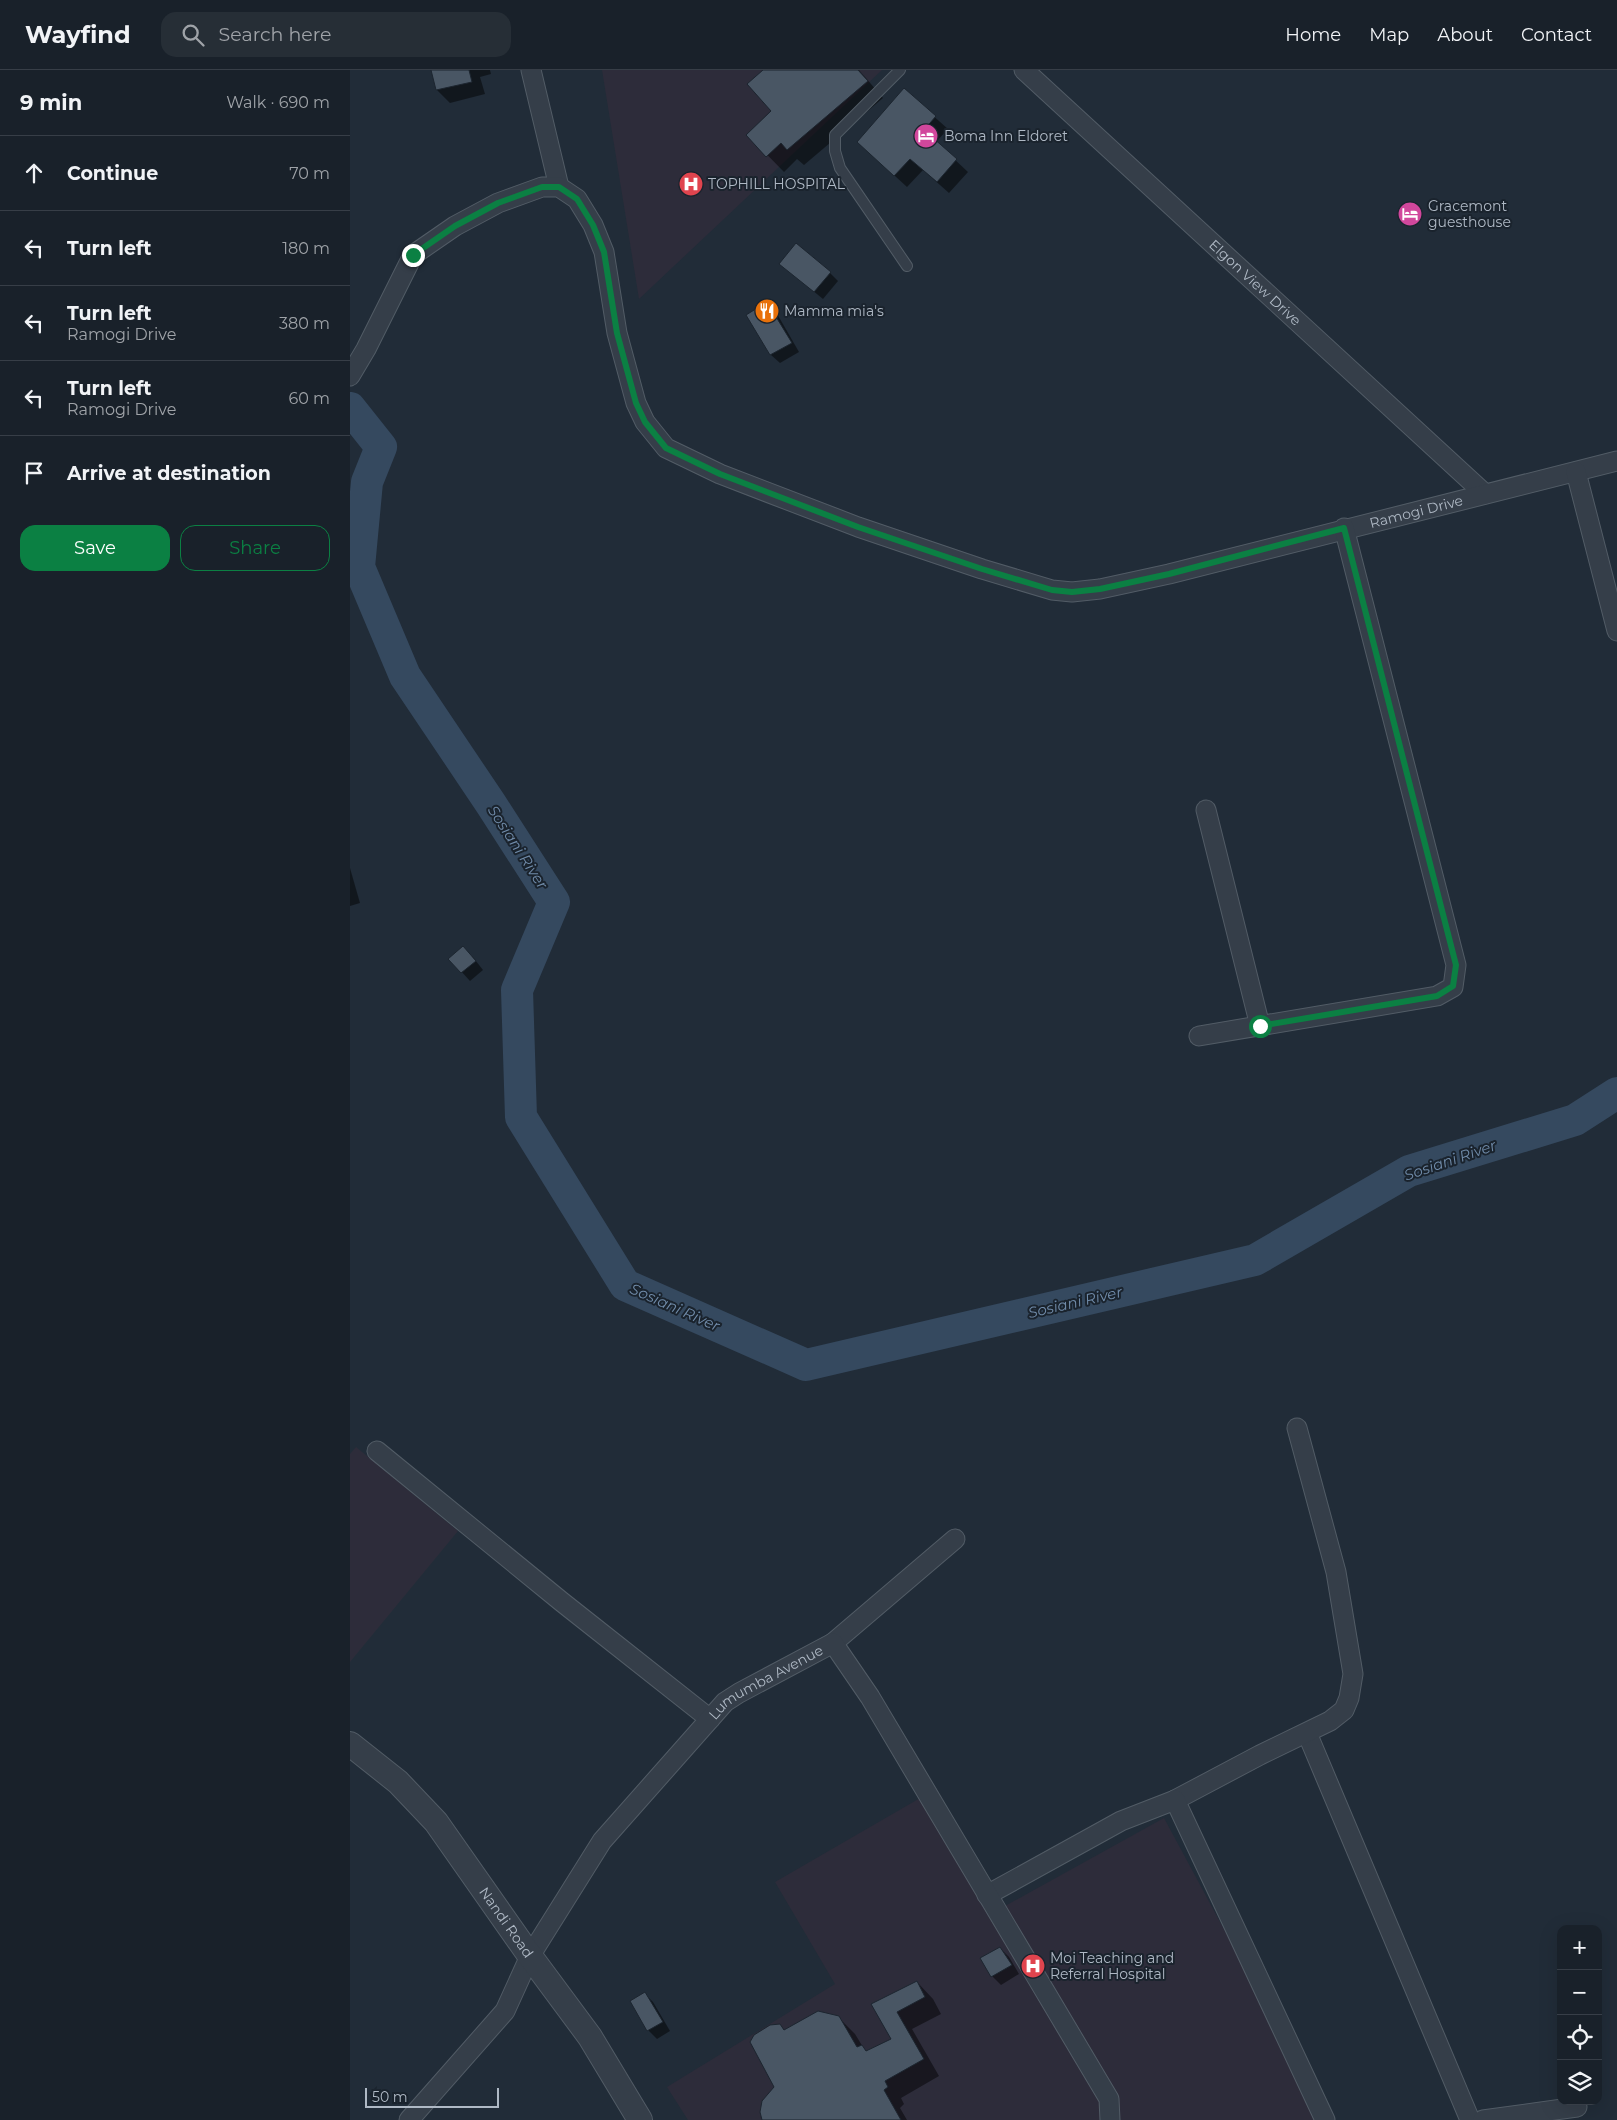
<!DOCTYPE html>
<meta charset="utf-8">
<style>
:root{--surface:#19212a;--page:#262e36;--text:#f1f3f6;--muted:#9fa3a8;--line:#373e47;--accent:#0b8043}
body{margin:0;font-family:Montserrat,sans-serif;background:var(--page);color:var(--text)}
.controls{position:absolute;right:15px;bottom:15px;display:grid;overflow:hidden;border-radius:10px;box-shadow:0 5px 20px #0002}
.controls button{width:45px;height:45px;display:grid;place-items:center;padding:0;border:0;border-bottom:1px solid var(--line);background:var(--surface);color:var(--text);font:25px sans-serif}
.scale{position:absolute;left:15px;bottom:12px;width:134px;box-sizing:border-box;padding-left:5px;border:2px solid #afb9c5;border-top:0;font-size:14px;line-height:18px;white-space:nowrap;color:#afb9c5;-webkit-text-stroke:4px #1a232d;paint-order:stroke}
.stop{position:absolute;width:15px;height:15px;margin:-11px;border:4px solid #0b8043;border-radius:50%;background:#fff}
.stop.end{background:#0b8043;border-color:#fff;box-shadow:0 1px 5px #0008}
.list{margin:0;padding:0;list-style:none}
h2{display:flex;justify-content:space-between;align-items:center;height:65px;margin:0;padding:0 20px;font-size:21px}
h2 small{font-size:16px;font-weight:400;color:var(--muted)}
.list li{display:grid;grid-template-columns:32px 1fr auto;gap:15px;align-items:center;box-sizing:border-box;height:75px;padding:0 20px;border-top:1px solid var(--line)}
.list b{display:block;font-size:19px;white-space:nowrap}
.list p{margin:0;font-size:16px;white-space:nowrap;color:var(--muted)}
.list em{font-size:16px;font-style:normal;color:var(--muted)}
.actions{display:flex;gap:10px;padding:15px 20px}
.actions a{flex:1;padding:11px 0;border:1px solid var(--accent);border-radius:15px;text-align:center;font-size:18px;color:var(--accent)}
.actions .main{background:var(--accent);color:#fff}
.icon{flex:none;width:28px;height:28px;fill:none;stroke:currentColor;stroke-width:2;stroke-linecap:round;stroke-linejoin:round}
.map{position:relative;flex:none;width:1267px;height:2050px;overflow:hidden}
header{display:flex;align-items:center;gap:30px;box-sizing:border-box;height:70px;padding:0 25px;background:var(--surface);border-bottom:1px solid var(--line)}
header strong{font-size:24px}
nav{display:flex;gap:28px;margin-inline-start:auto;font-size:18px}
.search{width:350px;height:45px;background:var(--page);display:flex;align-items:center;gap:12px;box-sizing:border-box;padding:0 18px;border-radius:15px;color:var(--muted);font-size:19px}
main{display:flex}
aside{flex:1;background:var(--surface)}
.map>svg:first-child{display:block}
</style>
<header>
<strong>Wayfind</strong>
<div class="search"><svg class="icon" aria-label="search" viewBox="0 0 24 24"><circle cx="10" cy="10" r="6"/><path d="M15 15l6 6"/></svg>Search here</div>
<nav><a>Home</a><a>Map</a><a>About</a><a>Contact</a></nav>
</header>
<main>
<aside>
<h2>9 min<small>Walk · 690 m</small></h2>
<ul class="list">
<li><svg class="icon" aria-label="ahead" viewBox="0 0 24 24"><path d="M12 20V5M6 11l6-6 6 6"/></svg><div><b>Continue</b></div><em>70 m</em></li>
<li><svg class="icon" aria-label="left" viewBox="0 0 24 24"><path d="M17 20v-9H6M10 6l-5 5 5 5"/></svg><div><b>Turn left</b></div><em>180 m</em></li>
<li><svg class="icon" aria-label="left" viewBox="0 0 24 24"><path d="M17 20v-9H6M10 6l-5 5 5 5"/></svg><div><b>Turn left</b><p>Ramogi Drive</p></div><em>380 m</em></li>
<li><svg class="icon" aria-label="left" viewBox="0 0 24 24"><path d="M17 20v-9H6M10 6l-5 5 5 5"/></svg><div><b>Turn left</b><p>Ramogi Drive</p></div><em>60 m</em></li>
<li><svg class="icon" aria-label="arrive" viewBox="0 0 24 24"><path d="M6 21V4h12l-3 4 3 4H6"/></svg><div><b>Arrive at destination</b></div></li>
</ul>
<div class="actions"><a class="main">Save</a><a>Share</a></div>
</aside>
<div class="map">
<svg width="1267" height="2050" viewBox="0 0 1267 2050">
<rect width="100%" height="100%" fill="#212c38"/>
<g fill="#2d2c3a">
<path d="M252 0H532L289 229Z"/>
<path d="M6 1377 108 1461 0 1592V1384Z"/>
<path d="M584 1720 646 1841 814 1748 884 1878 964 2050H338L317 2017 485 1914 425 1812Z"/>
</g>
<g fill="#0007">
<path d="M83 0H140L141 4 130 7 135 24 100 33 87 20Z"/>
<path d="M415 0H509L533 28 454 95 447 89 434 102 398 65 422 41Z"/>
<path d="M554 20 598 59 586 72 618 102 599 123 573 100 557 117 521 84Z"/>
<path d="M440 202 480 203 488 211 473 229Z"/>
<path d="M417 233 426 242 449 282 430 293 421 285 398 245Z"/>
<path d="M0 798 10 833 0 836Z"/>
<path d="M122 886 133 900 120 911 100 889Z"/>
<path d="M650 1878 659 1887 669 1904 651 1915 642 1906Z"/>
<path d="M567 1912 583 1929 591 1944 562 1959 589 2006 551 2028 554 2034 550 2038 557 2050H414L426 2017 430 1955 435 1961 488 1947 505 1964 516 1982 543 1970 523 1935Z"/>
<path d="M295 1924 303 1932 320 1961 307 1969 298 1960Z"/>
</g>
<g fill="none" stroke-linecap="round" stroke-linejoin="round">
<path stroke="#35495f" stroke-width="32" d="M0 338 31 377 17 412 9 497 55 606 141 734 204 832 167 920 171 1047 275 1215 456 1295 905 1190 1059 1101 1225 1050 1267 1023"/>
</g>
<g fill="#495664" stroke="#1c252f">
<path d="M81 0H119L122 12 86 20Z"/>
<path d="M413 0H508L518 11 437 80 431 73 416 87 396 65 421 41 397 14Z"/>
<path d="M554 18 586 46 574 60 607 89 587 112 560 89 544 106 507 72Z"/>
<path d="M446 173 481 202 464 222 429 194Z"/>
<path d="M417 232 442 273 420 285 396 245Z"/>
<path d="M113 876 126 891 111 903 98 889Z"/>
<path d="M650 1877 662 1895 641 1907 630 1888Z"/>
<path d="M567 1911 575 1927 547 1942 574 1989 535 2011 538 2017 534 2020 551 2050H412L410 2042 412 2031 424 2017 400 1972 404 1965 420 1955 430 1954 434 1960 468 1941 489 1946 507 1977 512 1975 516 1981 541 1969 521 1934Z"/>
<path d="M295 1922 313 1952 297 1961 280 1931Z"/>
</g>
<g fill="none" stroke-linecap="round" stroke-linejoin="round">
<defs>
<path id="service" d="M550 0 485 65V81L490 98 557 196"/>
<g id="minor">
<path d="M181 0 209 117"/>
<path id="s1" d="M674 0 1135 424"/>
<path id="s2" d="M0 306 16 279 63 185 105 156 148 133 192 117H209L227 129 243 155 254 182 267 263 286 333 295 352 316 378 370 404 508 457 632 499 702 520 722 522 750 519 819 504 1267 391"/>
<path d="M1226 402 1267 561"/>
<path d="M856 740 910 956"/>
<path d="M849 966 1087 926 1103 917 1106 895 994 458"/>
<path d="M27 1381 212 1532 360 1649"/>
<path d="M483 1573 605 1469"/>
<path d="M957 1663 1120 2050"/>
<path d="M825 1730 910 1685 980 1651 994 1640 999 1628 1003 1604 986 1502 947 1358"/>
<path d="M637 1825 771 1751 825 1730 975 2050"/>
<path id="s3" d="M59 2050 155 1941 180 1886 252 1771 375 1632 389 1623 483 1573 520 1627 759 2029 760 2050"/>
<path d="M1133 2050 1227 2037"/>
</g>
<g id="tertiary">
<path id="s4" d="M0 1674 48 1712 86 1752 180 1886 240 1967 290 2050"/>
</g>
</defs>
<use href="#service" stroke="#525c66" stroke-width="12"/>
<use href="#minor" stroke="#525c66" stroke-width="21"/>
<use href="#tertiary" stroke="#525c66" stroke-width="26"/>
<use href="#service" stroke="#353e49" stroke-width="10"/>
<use href="#minor" stroke="#353e49" stroke-width="19"/>
<use href="#tertiary" stroke="#353e49" stroke-width="24"/>
</g>
<g fill="none" stroke-linecap="round" stroke-linejoin="round">
<path stroke="#0b8043" stroke-width="6" d="M63 185 105 156 148 133 192 117H209L227 129 243 155 254 182 267 263 286 333 295 352 316 378 370 404 508 457 632 499 702 520 722 522 750 519 819 504 994 458 1106 895 1103 916 1087 926 910 956"/>
</g>
<defs>
<symbol id="hotel-disc" viewBox="-11 -11 22 22"><circle r="9.5" fill="#d1479c" stroke="#1a232d"/><path d="M-6-4.5h1.5V1H6V5H4.5V3h-9V5H-6ZM-4 0a1.8 1.8 0 1 1 3.6 0ZM.5 0V-2.5h3Q6-2.5 6 0Z" fill="#fff"/></symbol>
<symbol id="hospital-disc" viewBox="-11 -11 22 22"><circle r="9.5" fill="#e0444e" stroke="#1a232d"/><path d="M-5-5h3v3.5h4V-5h3V5h-3V1.5h-4V5h-3Z" fill="#fff"/></symbol>
<symbol id="restaurant-disc" viewBox="-11 -11 22 22"><circle r="9.5" fill="#e8710a" stroke="#1a232d"/><path d="M-5-6h1v4h1v-4h1v4h1v-4h1v5L-1.5 .5V6h-2V.5L-5-1ZM5-6V6H3V1.5H1.5Q1.5-4 5-6Z" fill="#fff"/></symbol>
</defs>
<g fill-rule="evenodd">
<use href="#hotel-disc" x="562" y="52" width="28" height="28"/>
<use href="#hospital-disc" x="327" y="100" width="28" height="28"/>
<use href="#hotel-disc" x="1046" y="130" width="28" height="28"/>
<use href="#restaurant-disc" x="403" y="227" width="28" height="28"/>
<use href="#hospital-disc" x="669" y="1882" width="28" height="28"/>
</g>
<g text-anchor="middle" dominant-baseline="central" stroke-width="4" stroke-linejoin="round" paint-order="stroke">
<g font-size="14" fill="#afb9c5" stroke="#1a232d" text-anchor="start">
<text x="594" y="66">Boma Inn Eldoret</text>
<text x="358" y="114">TOPHILL HOSPITAL</text>
<text x="1078" y="136">Gracemont<tspan x="1078" dy="16">guesthouse</tspan></text>
<text x="434" y="241">Mamma mia's</text>
<text x="700" y="1888">Moi Teaching and<tspan x="700" dy="16">Referral Hospital</tspan></text>
</g>
<g font-size="14" fill="#afb9c5" stroke="#1a232d">
<text stroke="none"><textPath href="#s1" startOffset="314">Elgon View Drive</textPath></text>
<text stroke="none"><textPath href="#s2" startOffset="1376">Ramogi Drive</textPath></text>
<text stroke="none"><textPath href="#s3" startOffset="572">Lumumba Avenue</textPath></text>
<text stroke="none"><textPath href="#s4" startOffset="239">Nandi Road</textPath></text>
</g>
<g font-size="15" font-style="italic" fill="#708ba9" stroke="#1a232d">
<text transform="translate(168 777) rotate(57)">Sosiani River</text>
<text transform="translate(1100 1090) rotate(-19)">Sosiani River</text>
<text transform="translate(725 1232) rotate(-13)">Sosiani River</text>
<text transform="translate(325 1237) rotate(24)">Sosiani River</text>
</g>
</g>
</svg>
<div class="controls">
<button>+</button>
<button>−</button>
<button><svg class="icon" aria-label="locate" viewBox="0 0 24 24"><circle cx="12" cy="12" r="6"/><path d="M12 2v4M12 18v4M2 12h4M18 12h4"/></svg></button>
<button><svg class="icon" aria-label="layers" viewBox="0 0 24 24"><path d="M12 4l9 5-9 5-9-5zM3 14l9 5 9-5"/></svg></button>
</div>
<div class="scale">50 m</div>
<div class="stop" style="left:910px;top:956px"></div>
<div class="stop end" style="left:63px;top:185px"></div>
</div>
</main>
